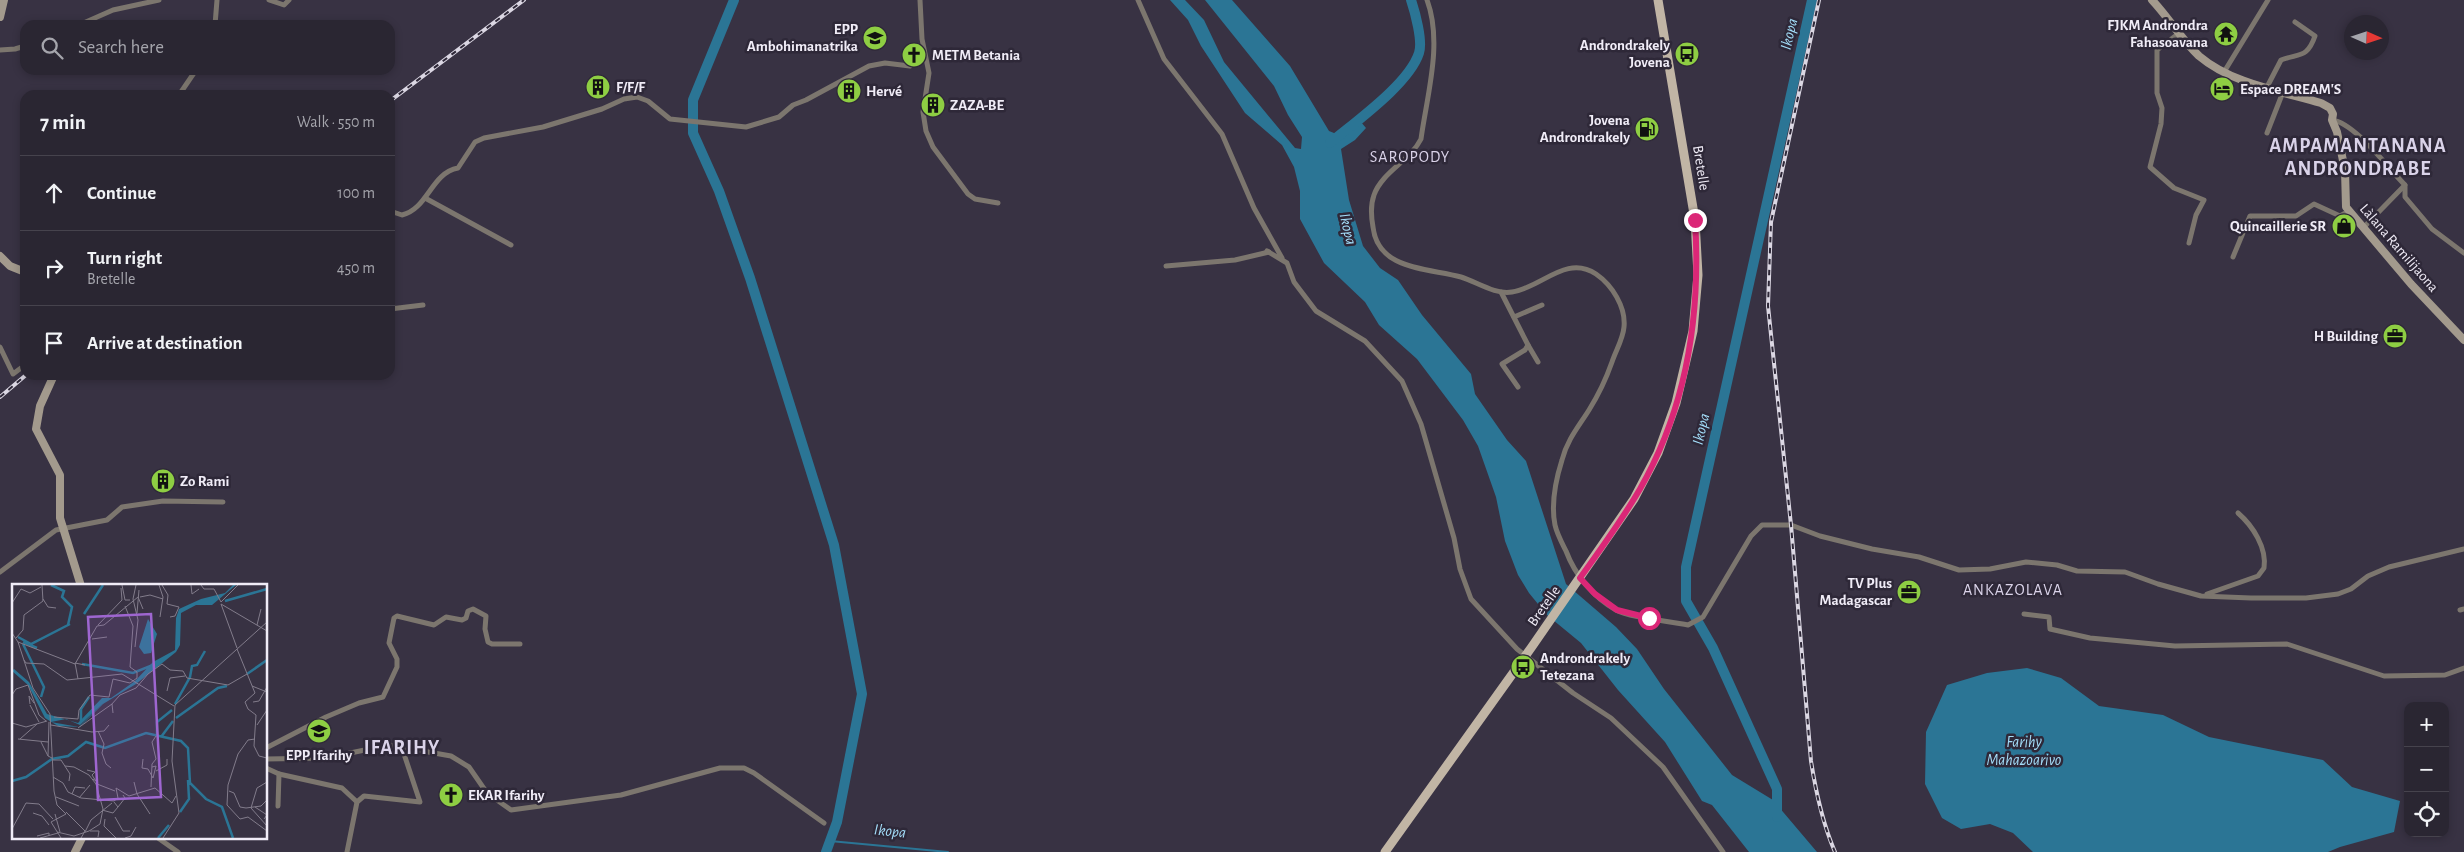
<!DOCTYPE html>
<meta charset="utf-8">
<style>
:root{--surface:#2a2632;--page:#36323e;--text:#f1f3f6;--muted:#a5a5ac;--line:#46434d}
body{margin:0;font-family:"Alegreya Sans",sans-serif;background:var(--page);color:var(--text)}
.controls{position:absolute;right:15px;bottom:15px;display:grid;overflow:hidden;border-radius:10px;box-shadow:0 2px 8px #0003}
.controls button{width:45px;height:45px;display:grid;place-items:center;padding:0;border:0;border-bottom:1px solid var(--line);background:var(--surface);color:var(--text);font:25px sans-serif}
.compass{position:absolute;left:2344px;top:15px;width:45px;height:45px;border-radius:50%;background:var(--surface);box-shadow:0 2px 8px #0003;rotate:93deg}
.stop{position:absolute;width:15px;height:15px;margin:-11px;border:4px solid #db2777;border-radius:50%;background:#fff}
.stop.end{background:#db2777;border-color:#fff;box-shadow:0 1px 5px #0008}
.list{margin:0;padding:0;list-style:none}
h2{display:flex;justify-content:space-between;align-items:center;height:65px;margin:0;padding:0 20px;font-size:21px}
h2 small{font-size:16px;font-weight:400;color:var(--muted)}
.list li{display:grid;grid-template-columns:32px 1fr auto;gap:15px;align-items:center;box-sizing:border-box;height:75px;padding:0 20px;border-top:1px solid var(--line)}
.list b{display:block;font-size:19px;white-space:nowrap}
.list p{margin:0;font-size:16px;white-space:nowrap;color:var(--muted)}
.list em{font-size:16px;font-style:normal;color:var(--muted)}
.icon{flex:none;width:28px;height:28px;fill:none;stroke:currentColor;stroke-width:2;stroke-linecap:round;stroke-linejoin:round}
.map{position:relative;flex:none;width:2464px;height:852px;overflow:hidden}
.search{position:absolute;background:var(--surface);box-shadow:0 2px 8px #0003;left:20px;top:20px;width:375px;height:55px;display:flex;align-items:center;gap:12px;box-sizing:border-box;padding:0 18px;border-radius:15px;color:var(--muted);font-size:19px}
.panel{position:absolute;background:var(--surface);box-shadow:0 2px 8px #0003;left:20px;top:90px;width:375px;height:290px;border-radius:15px}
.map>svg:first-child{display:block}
</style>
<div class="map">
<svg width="2464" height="852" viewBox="0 0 2464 852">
<rect width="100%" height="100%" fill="#383243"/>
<g fill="#2b7595">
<path d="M1170 0H1185L1204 20 1224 62 1295 148 1301 149 1302 137 1288 115 1274 86 1205 0H1232L1290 66 1329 131 1344 137 1361 122 1366 128 1355 140 1341 149 1349 200 1363 246 1380 268 1398 280 1422 315 1471 374 1475 394 1507 440 1526 461 1566 584 1616 627 1637 649 1664 689 1732 775 1773 800 1817 852H1749L1712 805 1702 801 1665 742 1618 690 1581 643 1547 615 1529 593 1518 575 1505 541 1496 497 1478 446 1463 420 1417 359 1379 325 1365 302 1324 263 1300 219V191L1294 167 1282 145 1245 113 1201 46 1188 20Z"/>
<path d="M2027 668 2061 678 2099 706 2163 715 2209 737 2323 760 2352 787 2400 801 2394 832 2340 847 2328 852H2033L2013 833 1990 824 1961 829 1942 818 1925 784 1926 732 1947 685 1987 673Z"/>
</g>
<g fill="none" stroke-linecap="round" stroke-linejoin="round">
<path stroke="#2b7595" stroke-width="2" d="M830 841 948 852"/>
<g stroke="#2b7595" stroke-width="10">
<path d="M734 0 693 100V133L719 191 750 278 834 545 862 694 837 822 826 852"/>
<path d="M1330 143C1355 122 1409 84 1419 53 1423 41 1415 12 1411 0"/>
<path d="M1777 817V789L1713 648 1686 601V567L1812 0"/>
</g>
<g stroke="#7c766e" stroke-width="5">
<path d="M269 0 284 5 289 0"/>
<path d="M920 0 922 39 929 73 923 112 926 131 933 147 968 194 975 199 998 203"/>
<path d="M1138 0 1164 59 1222 134 1254 208 1282 258 1279 256"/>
<path d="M1427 0C1443 43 1427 95 1421 139 1410 161 1382 172 1374 195 1370 206 1371 216 1373 227 1378 271 1429 268 1461 277 1477 282 1495 295 1512 292 1541 288 1566 254 1596 274 1612 285 1626 307 1624 327 1623 339 1616 350 1612 362 1606 379 1599 394 1589 410 1579 426 1567 440 1562 460 1556 479 1551 505 1555 525 1557 534 1562 543 1566 551 1575 575 1593 597 1616 610 1630 618 1670 621 1688 625L1703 617 1751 536 1762 525H1791L1820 536 1872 549 1919 557 1959 570 1990 569 2026 562 2057 565 2077 571 2125 572 2158 584 2201 596 2251 598H2306L2338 594 2351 589 2368 576 2389 567 2464 549"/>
<path d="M79 25 113 10 159 0"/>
<path d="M215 25 217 0"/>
<path d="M2178 34 2157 50V93L2162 108 2161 124 2150 167 2174 188 2204 200 2196 215 2189 243"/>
<path d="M0 50 15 49 25 46"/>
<path d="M2224 72 2268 0"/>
<path d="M2267 87 2281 60C2299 53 2307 59 2315 36L2295 22"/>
<path d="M179 95 196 70"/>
<path d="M2332 120C2355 123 2388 168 2405 185V197L2432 229 2464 253"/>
<path d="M2267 133 2283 92"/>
<path d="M425 198 511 245"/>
<path d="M390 211 402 215C428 209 431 173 458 168L475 142 484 138 543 127 602 109 624 99 637 97 648 101 670 119 746 127 779 117 793 105 806 100 869 66 885 63 910 66 918 57H925"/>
<path d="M2364 227 2405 185"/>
<path d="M1267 251 1287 263 1294 282 1316 311 1365 341 1402 381 1421 424 1454 538 1460 569 1471 599 1517 649 1573 693 1611 718 1663 767 1723 852"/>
<path d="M2233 257 2250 216H2296L2314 204 2340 216 2349 211"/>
<path d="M1166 266 1235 260 1269 252"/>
<path d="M390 280 393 309"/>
<path d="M1501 292 1528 345 1525 350 1502 364 1518 387"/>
<path d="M390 309 423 305"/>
<path d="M1514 317 1542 305"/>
<path d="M1528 345 1538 362"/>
<path d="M0 347 13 374 25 365"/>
<path d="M0 572 56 530 107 520 122 507 163 501 223 502"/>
<path d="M2207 594 2258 576 2264 568C2267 548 2253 526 2238 513"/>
<path d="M2460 610 2464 609"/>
<path d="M2024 614 2049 617 2050 629 2090 638 2175 646 2287 644 2384 676 2445 675 2464 668"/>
<path d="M266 748 326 717 359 703 383 697 397 667V659L389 643 394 618 397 616 434 625 446 617 462 620 466 618 468 611 473 609 486 616 485 629 488 642 492 644H520"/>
<path d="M266 759 326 758 389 745 451 756 469 767 487 793 511 810 621 795 720 768H744L754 773 824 823"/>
<path d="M266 768 279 774 342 788 357 802"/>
<path d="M278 806 279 774"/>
<path d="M158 838 178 852"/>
<path d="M347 852 357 802 364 796 420 802 402 748"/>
</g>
<g stroke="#a39a8d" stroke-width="8">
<path d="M2152 0C2169 18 2181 39 2199 56 2232 84 2281 91 2321 103L2330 108 2333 114 2332 120 2337 132 2345 170 2346 207 2411 284 2464 340"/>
<path d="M0 17 4 0"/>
<path d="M0 256 10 266 25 272"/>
<path d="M54 375 40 406 36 429 60 475V518L81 586"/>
<path d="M75 852 82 838"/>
</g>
<path stroke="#c1b5a5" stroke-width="9" d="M1385 852 1531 648 1634 499 1658 453 1676 403 1693 331 1698 275 1695 220 1658 0"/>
<defs>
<g id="rail">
<path d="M1819 0 1771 222 1768 306 1791 525 1811 761C1816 793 1822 822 1835 852"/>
<path d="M390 101 524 0"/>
<path d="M0 397 26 375"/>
</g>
</defs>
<use href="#rail" stroke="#dbd7e3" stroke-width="4"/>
<use href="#rail" stroke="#2e2838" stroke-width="2" stroke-dasharray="5.5" stroke-linecap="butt"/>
</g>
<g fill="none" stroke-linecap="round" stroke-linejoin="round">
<path stroke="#db2777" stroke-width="6" d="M1649 618 1617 610 1595 594 1580 578C1601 549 1622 520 1640 489 1687 407 1701 314 1695 220"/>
</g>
<defs>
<symbol id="temple-disc" viewBox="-11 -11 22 22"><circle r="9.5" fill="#8ece43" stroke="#2e2838"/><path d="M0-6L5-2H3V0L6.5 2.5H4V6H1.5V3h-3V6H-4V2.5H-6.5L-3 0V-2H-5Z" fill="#111"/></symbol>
<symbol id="school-disc" viewBox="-11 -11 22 22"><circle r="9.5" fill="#8ece43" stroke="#2e2838"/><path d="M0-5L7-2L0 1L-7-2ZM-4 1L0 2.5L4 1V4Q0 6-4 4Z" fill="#111"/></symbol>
<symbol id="bus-disc" viewBox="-11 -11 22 22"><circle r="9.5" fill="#8ece43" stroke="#2e2838"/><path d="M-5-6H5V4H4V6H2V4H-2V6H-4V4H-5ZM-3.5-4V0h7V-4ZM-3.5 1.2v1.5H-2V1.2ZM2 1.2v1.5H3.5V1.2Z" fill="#111"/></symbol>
<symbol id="church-disc" viewBox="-11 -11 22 22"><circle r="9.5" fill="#8ece43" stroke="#2e2838"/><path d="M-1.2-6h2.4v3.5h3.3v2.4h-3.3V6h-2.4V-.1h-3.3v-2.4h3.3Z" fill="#111"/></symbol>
<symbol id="building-disc" viewBox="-11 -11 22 22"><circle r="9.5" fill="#8ece43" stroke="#2e2838"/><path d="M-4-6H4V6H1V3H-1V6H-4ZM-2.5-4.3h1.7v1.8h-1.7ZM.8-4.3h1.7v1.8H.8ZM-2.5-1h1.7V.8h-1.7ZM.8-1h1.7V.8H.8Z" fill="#111"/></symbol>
<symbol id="hotel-disc" viewBox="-11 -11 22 22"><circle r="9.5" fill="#8ece43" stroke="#2e2838"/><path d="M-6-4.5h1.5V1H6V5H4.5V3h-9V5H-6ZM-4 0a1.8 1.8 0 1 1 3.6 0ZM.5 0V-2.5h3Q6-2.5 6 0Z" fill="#111"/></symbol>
<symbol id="fuel-disc" viewBox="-11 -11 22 22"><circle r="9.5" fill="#8ece43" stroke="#2e2838"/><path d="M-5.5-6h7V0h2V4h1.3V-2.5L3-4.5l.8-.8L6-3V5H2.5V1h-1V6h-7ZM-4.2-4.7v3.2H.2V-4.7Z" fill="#111"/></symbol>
<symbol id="shop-disc" viewBox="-11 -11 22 22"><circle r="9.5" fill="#8ece43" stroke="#2e2838"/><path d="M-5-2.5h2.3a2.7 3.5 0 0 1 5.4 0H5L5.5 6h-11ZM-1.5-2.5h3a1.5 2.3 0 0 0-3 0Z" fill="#111"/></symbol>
<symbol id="office-disc" viewBox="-11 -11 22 22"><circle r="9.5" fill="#8ece43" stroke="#2e2838"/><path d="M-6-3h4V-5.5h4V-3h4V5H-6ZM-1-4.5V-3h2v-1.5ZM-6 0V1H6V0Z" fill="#111"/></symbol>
</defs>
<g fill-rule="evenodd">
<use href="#temple-disc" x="2212" y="20" width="28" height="28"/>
<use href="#school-disc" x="861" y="24" width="28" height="28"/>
<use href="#bus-disc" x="1673" y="40" width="28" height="28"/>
<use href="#church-disc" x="900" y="41" width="28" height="28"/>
<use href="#building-disc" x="584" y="73" width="28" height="28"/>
<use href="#hotel-disc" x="2208" y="75" width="28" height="28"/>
<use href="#building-disc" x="835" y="77" width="28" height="28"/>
<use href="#building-disc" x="919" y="91" width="28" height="28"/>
<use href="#fuel-disc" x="1633" y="115" width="28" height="28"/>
<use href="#shop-disc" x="2330" y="212" width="28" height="28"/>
<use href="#office-disc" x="2381" y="322" width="28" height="28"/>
<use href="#building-disc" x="149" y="467" width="28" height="28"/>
<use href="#office-disc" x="1895" y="578" width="28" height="28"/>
<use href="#bus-disc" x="1509" y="653" width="28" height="28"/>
<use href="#school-disc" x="305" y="717" width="28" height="28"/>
<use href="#church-disc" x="437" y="781" width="28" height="28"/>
</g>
<g text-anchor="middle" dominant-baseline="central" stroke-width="5" stroke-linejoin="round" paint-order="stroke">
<g font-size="15" font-weight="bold" fill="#f0ecf7" stroke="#2e2838" text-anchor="start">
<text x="2208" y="25" text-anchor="end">FJKM Androndra<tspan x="2208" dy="17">Fahasoavana</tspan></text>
<text x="858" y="29" text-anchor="end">EPP<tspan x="858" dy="17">Ambohimanatrika</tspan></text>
<text x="1670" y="45" text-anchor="end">Androndrakely<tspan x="1670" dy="17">Jovena</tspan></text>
<text x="932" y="55">METM Betania</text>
<text x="616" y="87">F/F/F</text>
<text x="2240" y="89">Espace DREAM'S</text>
<text x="866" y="91">Hervé</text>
<text x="950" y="105">ZAZA-BE</text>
<text x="1630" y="120" text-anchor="end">Jovena<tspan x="1630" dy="17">Androndrakely</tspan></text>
<text x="2326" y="226" text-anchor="end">Quincaillerie SR</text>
<text x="2378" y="336" text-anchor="end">H Building</text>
<text x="180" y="481">Zo Rami</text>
<text x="1892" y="583" text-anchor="end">TV Plus<tspan x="1892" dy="17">Madagascar</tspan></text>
<text x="1540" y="658">Androndrakely<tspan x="1540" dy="17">Tetezana</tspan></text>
<text x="319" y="755" text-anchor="middle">EPP Ifarihy</text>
<text x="468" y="795">EKAR Ifarihy</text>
</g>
<g font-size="15" fill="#f0ecf7" stroke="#2e2838">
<text transform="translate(1701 168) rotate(81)">Bretelle</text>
<text transform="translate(2399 248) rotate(49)">Làlana Ramilijaona</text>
<text transform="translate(1544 606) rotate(-55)">Bretelle</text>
</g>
<g font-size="16" font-style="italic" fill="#a3dcf8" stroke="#2e2838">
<text transform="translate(1789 34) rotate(-77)">Ikopa</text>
<text transform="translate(1348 229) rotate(77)">Ikopa</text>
<text transform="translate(1701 429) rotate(-77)">Ikopa</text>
<text x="2024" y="742">Farihy<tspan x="2024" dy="18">Mahazoarivo</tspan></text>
<text transform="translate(890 831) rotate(6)">Ikopa</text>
</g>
<g font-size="16" letter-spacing="1" fill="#dad3e9" stroke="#2e2838">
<text x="1410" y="157">SAROPODY</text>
<text x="2013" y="590">ANKAZOLAVA</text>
</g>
<g font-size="20" font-weight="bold" letter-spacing="1" fill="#dad3e9" stroke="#2e2838">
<text x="2358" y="146">AMPAMANTANANA<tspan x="2358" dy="23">ANDRONDRABE</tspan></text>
<text x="402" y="748">IFARIHY</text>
</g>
</g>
<g transform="translate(12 584)">
<rect width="255" height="255" fill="#383243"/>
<path d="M221 1H224L200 21H184L169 29 168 61 164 68 124 100 91 120 68 143 46 142 33 134 16 101 0 87 2 85 17 98 35 130 66 139 90 114H99L123 97 141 78 163 66 164 34 167 25 189 15 213 9ZM91 119 67 143 39 138 54 135 68 141ZM136 35 145 50 139 69 132 70 127 63Z" fill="#2b7595" fill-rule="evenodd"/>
<path fill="none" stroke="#2b7595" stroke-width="2.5" d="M39 1 52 7 50 13 60 23 56 41M213 17 255 5M72 30 91 1M6 53 19 60 58 40M11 58 25 64M11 60 32 103 29 113M70 80 121 89 141 81M235 90 255 76M163 120 178 93 180 82 185 81 193 67M164 134 206 104 215 102M69 138V125L77 113M145 151V138L160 126M149 153 161 137M0 197 14 193 40 175 56 172 74 158 93 164 134 149 169 157 176 164 178 199 194 215 210 223 221 254M168 228 177 215 176 196M146 254 157 241"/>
<path fill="none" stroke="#827c8b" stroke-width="1" d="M110 1 113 16H118M147 1 151 13 148 33M150 1 156 11 155 20 167 23 163 32 158 33M179 1 180 10 187 5M189 1 192 5H202L209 18 226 1M9 5 18 9 29 3M128 13 138 11 151 15M31 15 36 23 44 24M0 19 9 5M209 20 255 47M209 20 225 64M125 29 127 6M86 41 110 16 109 4M245 41 249 25M0 49 6 58 21 104 38 130 42 207 45 221 54 230 39 238 49 254M4 54 11 46 12 31 31 17 30 1M80 55 95 53M6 58 63 80 85 42 92 41 126 13 131 25M123 63 126 36 121 15 124 1M225 65 243 109 233 118 236 125 244 131 242 162 247 172 255 174M12 76 14 79 32 80 55 96 110 90 162 122M66 95 63 79 73 81M240 102 255 108M155 107 158 94 173 92M0 111 4 105 16 101 27 131 34 137M241 118 247 117 255 103M18 120 17 112 22 119M18 121 27 138M99 121 108 111 124 104 136 90 150 80 158 86 171 87 175 94 216 101 235 90M163 121 255 38M42 133 66 135 67 126 78 111 97 113 101 95 118 99 125 94V88L118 83 121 42 113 22M37 138 36 172 40 174M0 139 14 143 35 137M39 141 80 148 92 147 97 141M245 141 255 126M66 144 100 120 101 129M86 147 92 160 90 169 94 180 99 184M6 155 36 158M8 155 25 140M243 155 236 156 226 170 216 201 215 221 228 235 236 233 255 247M29 158 36 172M131 175 130 184 136 185 141 194 144 182 140 183M41 176H49L58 190 57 197M75 186 83 188 80 191 84 197 81 195M144 187 155 181V175M41 193 51 199 56 208 69 214 102 217 106 214 104 204 117 212 143 204 160 219 164 212M122 198 125 210 138 230M255 198 245 204 239 224 255 242M85 200 103 207M139 203 140 180 144 175 140 158 144 152M217 207 222 209 228 223 234 224 249 222 255 216M60 210 63 203 73 204M44 213 67 222M67 214 78 201M106 223 113 214 111 211M243 223 255 231 252 235M90 226 101 229 106 223 102 218M54 228 73 247 69 254M21 229 30 232 37 241M43 230 48 248M103 233 111 247H118M93 235 92 242 104 254M0 245 14 219 27 220 41 235M78 247H87L86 253M45 248 62 252 77 247 88 240 91 225 84 200 77 191 62 183 53 182M73 248 79 236 100 219M25 252 37 249V252M28 254 46 249M113 254 119 252 124 243M151 254 167 229 160 177 163 121"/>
<path fill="#9e66d0" fill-opacity="0.15" stroke="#9e66d0" stroke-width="2.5" d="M139 30 149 213 86 216 76 33Z"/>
<rect width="255" height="255" fill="none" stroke="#f0ecf7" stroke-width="2.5"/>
</g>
</svg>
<div class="controls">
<button>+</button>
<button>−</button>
<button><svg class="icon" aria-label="locate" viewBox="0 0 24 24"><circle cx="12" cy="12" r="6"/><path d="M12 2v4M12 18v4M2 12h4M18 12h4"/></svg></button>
</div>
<svg class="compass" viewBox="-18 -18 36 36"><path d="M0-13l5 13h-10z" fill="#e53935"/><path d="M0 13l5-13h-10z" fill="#a5a5ac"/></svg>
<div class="stop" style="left:1649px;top:618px"></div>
<div class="stop end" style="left:1695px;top:220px"></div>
<div class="search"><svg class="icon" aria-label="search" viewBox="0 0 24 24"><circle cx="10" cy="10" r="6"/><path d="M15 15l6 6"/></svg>Search here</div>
<section class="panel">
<h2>7 min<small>Walk · 550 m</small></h2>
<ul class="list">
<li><svg class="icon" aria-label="ahead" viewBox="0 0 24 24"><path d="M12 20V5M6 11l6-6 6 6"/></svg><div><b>Continue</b></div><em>100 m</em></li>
<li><svg class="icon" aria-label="right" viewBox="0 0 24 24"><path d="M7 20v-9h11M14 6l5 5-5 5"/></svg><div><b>Turn right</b><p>Bretelle</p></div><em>450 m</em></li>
<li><svg class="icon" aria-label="arrive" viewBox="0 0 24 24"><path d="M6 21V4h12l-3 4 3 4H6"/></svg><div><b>Arrive at destination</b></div></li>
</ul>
</section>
</div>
